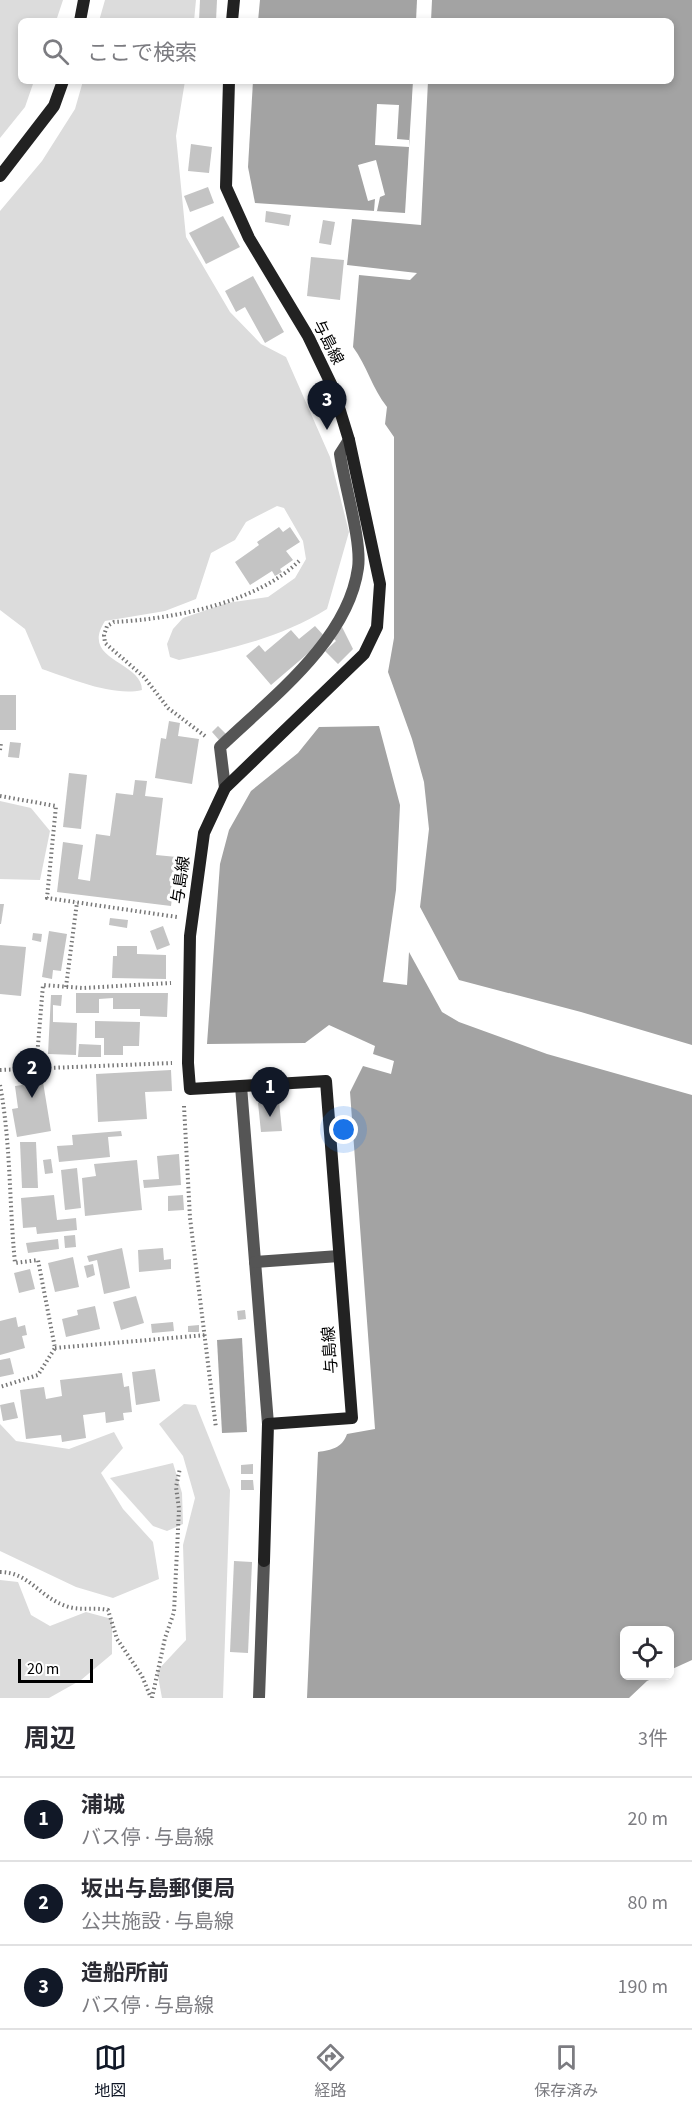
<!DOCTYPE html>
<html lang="ja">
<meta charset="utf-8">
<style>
:root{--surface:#fff;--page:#f7f7f7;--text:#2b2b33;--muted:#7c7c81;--line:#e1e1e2;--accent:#111827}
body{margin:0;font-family:"Source Sans 3","Noto Sans JP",sans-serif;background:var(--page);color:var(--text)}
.controls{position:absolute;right:18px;bottom:18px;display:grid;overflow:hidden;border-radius:9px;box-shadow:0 3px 9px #0003}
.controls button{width:54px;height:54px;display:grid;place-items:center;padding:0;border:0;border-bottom:2px solid var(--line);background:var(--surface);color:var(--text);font:30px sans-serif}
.scale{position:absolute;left:18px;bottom:15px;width:75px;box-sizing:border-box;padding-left:6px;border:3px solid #000;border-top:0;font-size:16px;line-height:21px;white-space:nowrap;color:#000;-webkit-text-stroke:4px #fff;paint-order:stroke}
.you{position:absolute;left:344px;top:1130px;width:21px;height:21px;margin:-15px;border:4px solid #fff;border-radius:50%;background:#1a73e8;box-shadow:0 0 0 9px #1a73e833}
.badge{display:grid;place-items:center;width:39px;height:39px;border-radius:50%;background:var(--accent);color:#fff;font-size:20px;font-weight:700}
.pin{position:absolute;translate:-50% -50px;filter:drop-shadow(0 2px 3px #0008)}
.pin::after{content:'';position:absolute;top:32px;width:21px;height:18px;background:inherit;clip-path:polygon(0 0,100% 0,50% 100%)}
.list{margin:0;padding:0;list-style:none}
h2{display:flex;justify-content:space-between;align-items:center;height:78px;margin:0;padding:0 24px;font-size:26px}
h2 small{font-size:20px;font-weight:400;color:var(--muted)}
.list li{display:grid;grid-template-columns:39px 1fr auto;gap:18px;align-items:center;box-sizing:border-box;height:84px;padding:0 24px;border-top:2px solid var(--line)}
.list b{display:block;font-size:22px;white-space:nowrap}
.list p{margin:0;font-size:20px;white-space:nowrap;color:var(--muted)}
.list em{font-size:20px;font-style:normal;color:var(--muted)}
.icon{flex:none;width:33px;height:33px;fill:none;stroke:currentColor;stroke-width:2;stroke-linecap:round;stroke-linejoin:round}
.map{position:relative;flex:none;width:692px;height:1698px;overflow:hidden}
.search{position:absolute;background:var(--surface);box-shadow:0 3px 9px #0003;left:18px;right:18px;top:18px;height:66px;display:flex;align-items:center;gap:15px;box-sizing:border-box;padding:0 21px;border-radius:9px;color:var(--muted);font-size:22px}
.sheet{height:330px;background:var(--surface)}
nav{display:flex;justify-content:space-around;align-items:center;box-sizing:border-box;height:84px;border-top:2px solid var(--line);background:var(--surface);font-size:16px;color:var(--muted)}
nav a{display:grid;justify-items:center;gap:3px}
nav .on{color:var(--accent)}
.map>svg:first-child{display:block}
</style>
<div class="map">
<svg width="692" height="1698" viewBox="0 0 692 1698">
<rect width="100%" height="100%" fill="#fff"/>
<g fill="#dcdcdc">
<path d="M0 0H63L56 21H21V81H34L25 107 0 138Z"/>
<path d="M105 0H196L194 21H99Z"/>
<path d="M83 81H185L176 136 186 237 230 312 261 344 286 357 330 457 349 532 327 609C282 637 231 649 179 660L170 657 167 644 173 629 183 618 227 603 268 597 295 578 306 559 303 541 284 508 277 506 246 522 235 540 211 553 196 599 165 611 105 621C79 661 142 661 142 690 113 697 69 678 42 669L25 629 0 610V211L42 161 75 109Z"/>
<path d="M0 801 31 808 50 831 40 880 0 879Z"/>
<path d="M184 1404 196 1405 230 1490 223 1698H162L157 1671 186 1640 183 1545 195 1498 183 1456 159 1424Z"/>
<path d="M0 1424 16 1441 69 1449 114 1432 123 1448 101 1473 123 1509 153 1542 159 1579 113 1598 76 1587 0 1551Z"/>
<path d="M173 1463 182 1493 183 1524 167 1531 153 1526 110 1478Z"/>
<path d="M0 1580 18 1582 31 1615 50 1626 86 1612 112 1619V1654L81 1680 49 1698H0Z"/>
</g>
<g fill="#a3a3a3">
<path d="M260 0H417L416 21H258Z"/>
<path d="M432 0H692V1045L581 1012 459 980 420 907 429 829 424 782 412 739 388 672 394 638V437L385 424 387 407C372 388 367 366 353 347L359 275 410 280 417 273 347 265 352 219 421 225 428 81H671V21H431Z"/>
<path d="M253 81H413L405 213 255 203 248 167Z"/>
<path d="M379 726 400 805 396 890 383 982 407 985 409 952 442 1012 459 1022 547 1054 692 1095V1660L670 1670V1630H624V1676H658L647 1681 629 1698H307L318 1452C332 1450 342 1448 347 1434L375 1429 350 1092 363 1066 391 1074 394 1061 373 1054 375 1046 329 1025 305 1043 207 1044 220 864 229 830 251 791 298 753 319 727Z"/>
<path d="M242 1338 247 1432 222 1433 217 1340Z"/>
</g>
<g fill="#fff">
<path d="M377 104 399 105 397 139 409 140V147L375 145Z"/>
<path d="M376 160 385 195 380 197 377 211H374L375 199 368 201 358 165Z"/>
</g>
<g fill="#c4c4c4">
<path d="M200 0H217L216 21H199Z"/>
<path d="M191 144 212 147 209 173 188 171Z"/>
<path d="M208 187 214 203 190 212 184 196Z"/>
<path d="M266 211 291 215 289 226 265 222Z"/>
<path d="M223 216 240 247 206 264 189 233Z"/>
<path d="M323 220 335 222 331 245 319 243Z"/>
<path d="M311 257 344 260 340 300 307 296Z"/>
<path d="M253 276 284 332 265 343 245 307 236 312 225 291Z"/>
<path d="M279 527 283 532 290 527 300 542 286 551 293 560 280 569 282 572 275 576 272 571 250 585 235 562 259 545 257 542Z"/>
<path d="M315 626 326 638 271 685 246 656 259 645 265 652 291 630 299 639Z"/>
<path d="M342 627 353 649 338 664 325 651 336 641 332 637Z"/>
<rect x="0" y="695" width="16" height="35"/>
<path d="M169 721 180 723 178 736 199 739 192 784 155 778 161 738 166 739Z"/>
<path d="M218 726 226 734 219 740 212 732Z"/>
<path d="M10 742 21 743 19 758 8 757Z"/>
<path d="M69 773 87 775 81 829 63 827Z"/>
<path d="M135 780 147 781 145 796 163 798 156 855 177 857 171 906 57 892 63 842 83 845 78 879 90 881 96 834 110 836 116 793 133 795Z"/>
<path d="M0 904H4L1 924H0Z"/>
<path d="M110 918 128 920 127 928 109 925Z"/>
<path d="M163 926 170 945 157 950 150 931Z"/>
<path d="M49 931 67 934 61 971 53 970 52 979 42 977Z"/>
<path d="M33 933 42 934 41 942 32 940Z"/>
<path d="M0 945 26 947 21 996 0 994Z"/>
<path d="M117 946H137V954L166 955V979L112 978 113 956H117Z"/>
<path d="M76 993H168L167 1017 140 1016V1009H113V998L99 999V1013H76Z"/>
<path d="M51 995H62L61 1006 53 1005V1022L77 1023 76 1055 48 1054Z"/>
<path d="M95 1021 140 1022 139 1046H123V1055H104V1038H95Z"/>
<path d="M79 1044 101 1045V1057H78Z"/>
<path d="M171 1070 172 1091 145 1092 147 1119 98 1122 96 1074Z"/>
<path d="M43 1082 51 1131 17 1137 12 1109 18 1108 15 1086Z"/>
<path d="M279 1101 282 1131 261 1132 258 1103Z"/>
<path d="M121 1131 122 1136 108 1137 110 1157 59 1162 57 1146 73 1145 72 1135Z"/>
<path d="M20 1142H36L38 1188H22Z"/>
<path d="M179 1154 181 1185 144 1188 143 1180 159 1179 157 1156Z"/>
<path d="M51 1159 53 1173 45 1174 43 1160Z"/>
<path d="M137 1160 142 1210 85 1216 82 1178 96 1176 94 1164Z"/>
<path d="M77 1168 81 1208 65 1210 61 1170Z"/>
<path d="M54 1195 57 1220 76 1218 77 1230 37 1234 36 1227 23 1228 21 1198Z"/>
<path d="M183 1195 184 1210 168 1211V1196Z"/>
<path d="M75 1235 76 1247 65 1248 64 1236Z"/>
<path d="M58 1239 59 1249 28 1253 26 1243Z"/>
<path d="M122 1248 130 1288 104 1294 97 1260 89 1262 87 1256Z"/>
<path d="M163 1248 164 1260 171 1259V1269L139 1272 138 1250Z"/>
<path d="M73 1257 79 1287 55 1292 48 1263Z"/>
<path d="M93 1264 95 1275 87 1278 84 1266Z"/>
<path d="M30 1269 35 1289 19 1293 14 1273Z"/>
<path d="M136 1296 144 1323 121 1330 113 1302Z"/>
<path d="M95 1306 100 1329 66 1337 62 1319 78 1315 77 1310Z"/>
<path d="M245 1310 246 1319 238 1320 237 1311Z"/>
<path d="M16 1317 18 1327 25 1325 27 1335 22 1336 25 1348 0 1355V1321Z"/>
<path d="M173 1322 174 1331 152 1333 151 1324Z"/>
<path d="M199 1325V1332H188V1326Z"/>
<path d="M10 1358 14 1374 0 1377V1360Z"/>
<path d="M155 1369 160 1401 136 1405 132 1372Z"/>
<path d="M122 1373 124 1387 129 1386 132 1412 123 1413 124 1420 106 1423 105 1412 83 1415 86 1438 62 1442 61 1435 26 1439 20 1390 44 1387 46 1399 62 1396 60 1380Z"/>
<path d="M14 1402 18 1418 3 1421 0 1405Z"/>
<path d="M253 1464V1474H241V1465Z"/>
<path d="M241 1480H253L254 1490H241Z"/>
<path d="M234 1561 252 1562 248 1653 230 1652Z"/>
</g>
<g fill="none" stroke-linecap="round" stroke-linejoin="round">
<g stroke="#777" stroke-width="4" stroke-dasharray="1.5 3" stroke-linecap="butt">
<path d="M205 736 168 708 144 677 105 643 104 635 107 626 114 622C172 619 257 603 299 561"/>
<path d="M0 750 1 743"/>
<path d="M0 796 56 806 47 898 177 917"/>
<path d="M66 987 77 902"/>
<path d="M36 1069 43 985 83 988 171 983"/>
<path d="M0 1070 172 1063"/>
<path d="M0 1085C11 1144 9 1203 15 1263L38 1260 55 1348 38 1375 0 1387"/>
<path d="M184 1106 190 1218 216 1428"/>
<path d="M55 1348 206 1335"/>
<path d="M0 1572C29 1572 39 1597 66 1606 79 1611 94 1607 108 1610L117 1639 142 1676 151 1698"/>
<path d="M152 1698 165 1638 174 1612 179 1509 176 1487 180 1468"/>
</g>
<path stroke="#555" stroke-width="12" d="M225 788 220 747C271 698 348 641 358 568 362 541 344 484 340 454L349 440"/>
<g stroke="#555" stroke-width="12">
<path d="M241 1086 268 1424"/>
<path d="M255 1262 339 1256"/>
<path d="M259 1698 264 1561"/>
</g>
<g stroke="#222" stroke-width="12">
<path d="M80 21 84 0"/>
<path d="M232 21 234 0"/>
<path d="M229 81 226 187 249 238 308 336 333 388 349 440 380 584 377 627 364 654 225 788 204 833 190 936 188 1063 190 1089 326 1081 352 1418 268 1424 264 1561"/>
<path d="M0 176 54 106 63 81"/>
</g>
</g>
<g text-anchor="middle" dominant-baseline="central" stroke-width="6" stroke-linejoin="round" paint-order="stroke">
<g font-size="16" fill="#000" stroke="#fff">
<text transform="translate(328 342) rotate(63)">与島線</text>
<text transform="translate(181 880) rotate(-82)">与島線</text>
<text transform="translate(330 1350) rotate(-94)">与島線</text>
</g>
</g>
</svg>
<div class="controls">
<button><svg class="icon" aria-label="locate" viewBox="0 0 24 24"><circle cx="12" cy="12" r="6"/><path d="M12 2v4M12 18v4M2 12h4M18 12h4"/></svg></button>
</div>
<div class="scale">20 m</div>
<div class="you"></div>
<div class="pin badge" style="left:270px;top:1117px">1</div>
<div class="pin badge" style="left:32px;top:1098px">2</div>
<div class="pin badge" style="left:327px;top:430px">3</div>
<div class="search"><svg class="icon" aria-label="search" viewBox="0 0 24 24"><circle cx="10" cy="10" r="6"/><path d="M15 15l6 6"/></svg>ここで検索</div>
</div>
<section class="sheet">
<h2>周辺<small>3件</small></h2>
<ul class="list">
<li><span class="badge">1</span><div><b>浦城</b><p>バス停 · 与島線</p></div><em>20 m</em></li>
<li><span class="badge">2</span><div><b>坂出与島郵便局</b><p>公共施設 · 与島線</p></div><em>80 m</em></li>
<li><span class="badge">3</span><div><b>造船所前</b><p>バス停 · 与島線</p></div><em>190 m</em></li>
</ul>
</section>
<nav>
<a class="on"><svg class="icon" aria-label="map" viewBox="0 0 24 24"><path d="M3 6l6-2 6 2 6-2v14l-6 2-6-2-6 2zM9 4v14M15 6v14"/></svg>地図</a>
<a><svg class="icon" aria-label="directions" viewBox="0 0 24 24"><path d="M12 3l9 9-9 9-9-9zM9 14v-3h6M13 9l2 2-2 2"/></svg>経路</a>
<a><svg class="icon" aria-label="saved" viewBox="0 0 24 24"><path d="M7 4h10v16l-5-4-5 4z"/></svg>保存済み</a>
</nav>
